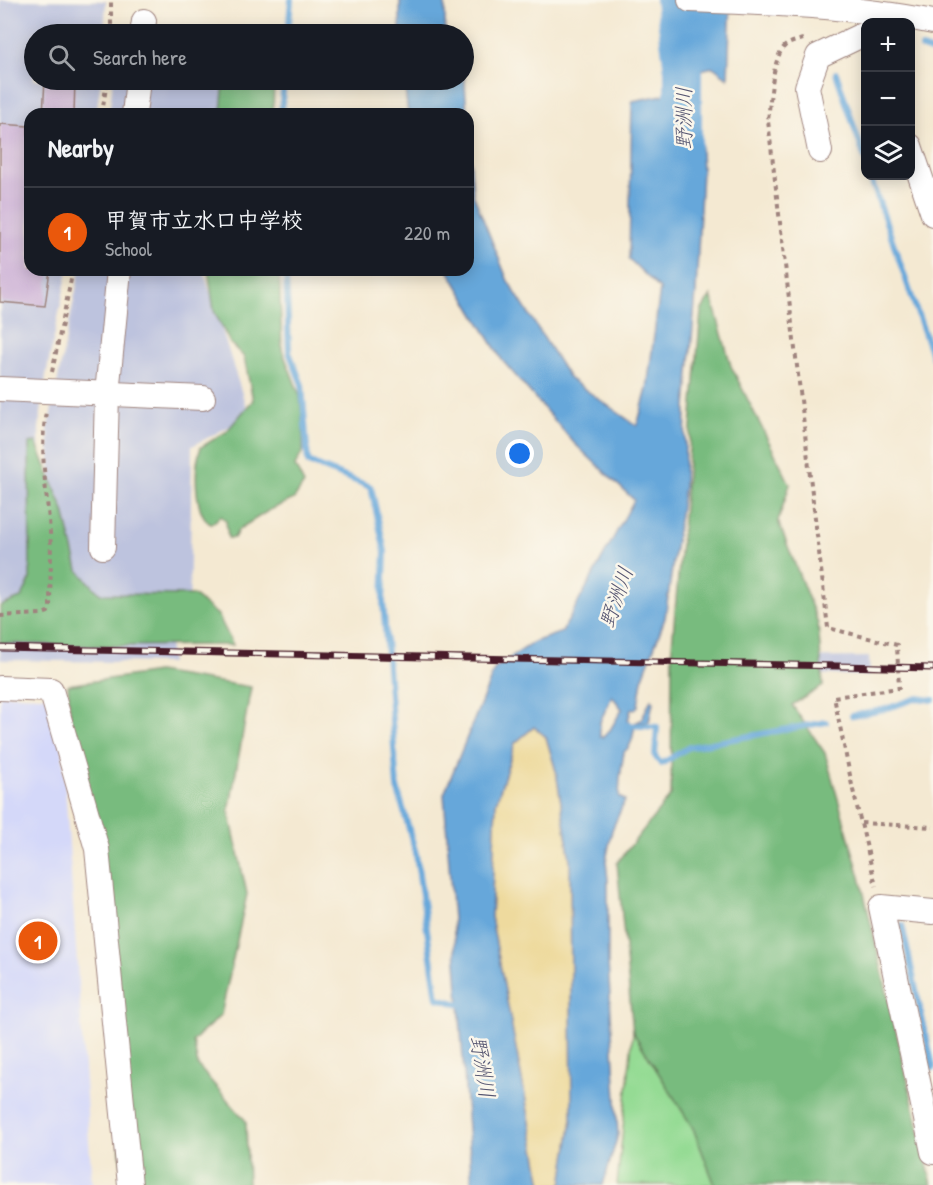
<!DOCTYPE html>
<meta charset="utf-8">
<style>
:root{--surface:#171b24;--page:#242831;--text:#f1f3f6;--muted:#9ea1a6;--line:#363941;--accent:#ea580c}
body{margin:0;font-family:"Patrick Hand","Klee One",sans-serif;background:var(--page);color:var(--text)}
.controls{position:absolute;right:18px;top:18px;display:grid;overflow:hidden;border-radius:12px;box-shadow:0 3px 15px #0003}
.controls button{width:54px;height:54px;display:grid;place-items:center;padding:0;border:0;border-bottom:2px solid var(--line);background:var(--surface);color:var(--text);font:30px sans-serif}
.you{position:absolute;left:520px;top:454px;width:21px;height:21px;margin:-15px;border:4px solid #fff;border-radius:50%;background:#1a73e8;box-shadow:0 0 0 9px #1a73e833}
.badge{display:grid;place-items:center;width:39px;height:39px;border-radius:50%;background:var(--accent);color:#fff;font-size:20px;font-weight:700}
.pin{position:absolute;translate:-50% -50%;border:3px solid #fff;box-shadow:0 2px 6px #0006}
.list{margin:0;padding:0;list-style:none}
h2{display:flex;justify-content:space-between;align-items:center;height:78px;margin:0;padding:0 24px;font-size:26px}
h2 small{font-size:20px;font-weight:400;color:var(--muted)}
.list li{display:grid;grid-template-columns:39px 1fr auto;gap:18px;align-items:center;box-sizing:border-box;height:90px;padding:0 24px;border-top:2px solid var(--line)}
.list b{display:block;font-size:22px;white-space:nowrap}
.list p{margin:0;font-size:20px;white-space:nowrap;color:var(--muted)}
.list em{font-size:20px;font-style:normal;color:var(--muted)}
.icon{flex:none;width:33px;height:33px;fill:none;stroke:currentColor;stroke-width:2;stroke-linecap:round;stroke-linejoin:round}
.map{position:relative;flex:none;width:933px;height:1185px;overflow:hidden}
.search{position:absolute;background:var(--surface);box-shadow:0 3px 15px #0003;left:24px;top:24px;width:450px;height:66px;display:flex;align-items:center;gap:15px;box-sizing:border-box;padding:0 21px;border-radius:33px;color:var(--muted);font-size:22px}
.panel{position:absolute;background:var(--surface);box-shadow:0 3px 15px #0003;left:24px;top:108px;width:450px;height:168px;border-radius:18px}
.map>svg:first-child{display:block}
</style>
<div class="map">
<svg width="933" height="1185" viewBox="0 0 933 1185">
<rect width="100%" height="100%" fill="#fbf7ec"/>
<filter id="ink" filterUnits="userSpaceOnUse"><feTurbulence type="fractalNoise" baseFrequency=".0167" numOctaves="2"/><feDisplacementMap in="SourceGraphic" scale="12" xChannelSelector="R" yChannelSelector="G"/><feConvolveMatrix kernelMatrix="1 2 1 2 8 2 1 2 1" color-interpolation-filters="sRGB"/></filter>
<filter id="wash" filterUnits="userSpaceOnUse"><feTurbulence type="fractalNoise" baseFrequency=".008" numOctaves="4" result="noise"/><feDisplacementMap in="SourceGraphic" scale="24" xChannelSelector="R" yChannelSelector="G"/><feGaussianBlur stdDeviation="1.35" result="paint"/><feColorMatrix in="noise" values="0 0 0 0 0 0 0 0 0 0 0 0 0 0 0 0 0 1.4 0 .05"/><feComposite in="paint" operator="in"/></filter>
<g filter="url(#wash)">
<rect width="100%" height="100%" fill="#f4e9d2"/>
<path fill="#d4d8f9" d="M0 694 59 697 92 1185H0Z"/>
<g fill="#bdc3de">
<path d="M0 0 106 1 104 34H34V80H101L96 114H30V270H68L46 375 39 428 42 607 0 605Z"/>
<path d="M113 80H224L221 114H109Z"/>
<path d="M80 270H206L205 276 249 416 192 446 189 618 58 612 56 541 48 428Z"/>
<path d="M0 637 169 642 171 663 0 660Z"/>
<path d="M869 657 870 676 775 673 774 658Z"/>
</g>
<path fill="#95db94" stroke="#707d60" stroke-width="1.5" d="M633 1032 693 1128 715 1185H617Z"/>
<g fill="#78bb7e" stroke="#616d54" stroke-width="1.5">
<path d="M224 80H274L273 114H221Z"/>
<path d="M208 270H279L282 350 300 396 303 427V451L295 466 304 484 294 499 268 511 239 529 234 538H228L226 521 221 516 211 524C193 513 194 465 201 447L226 432 253 400 244 357 230 343 214 311Z"/>
<path d="M711 295 731 366 790 484 778 521 818 623 823 686 792 705 825 753 860 877 932 1185H715L693 1128 633 1032 617 863 671 795 672 646 701 311Z"/>
<path d="M36 442 64 511 78 570 100 594 193 595 218 615 233 645 95 646 0 643V606L21 598 30 580 29 443Z"/>
<path d="M157 672 251 687 229 811 247 894 221 1015 193 1041 198 1066 246 1121 248 1185H123L100 907 76 804 68 685Z"/>
</g>
<path fill="#eeda9e" stroke="#9c7c64" stroke-width="1.5" d="M534 727 546 737 556 771 570 860 572 1119 562 1185H542L491 917 496 803 515 743Z"/>
<g fill="#66a7da" stroke="#586382" stroke-width="1.5" fill-rule="evenodd">
<rect x="400" y="0" width="45" height="34"/>
<path d="M691 0H731L728 78 713 67 697 71 702 170 696 292 686 408 684 486 665 618 642 680 638 706 635 710 631 709 628 721 633 724 641 720 651 699 653 702 649 722 635 724C633 735 633 745 624 752L620 778 619 797 625 800 612 830 606 861 608 880V961L618 1135 603 1185H562L572 1119 570 860 556 771 546 737 534 727 515 743 496 803 491 917 542 1185H472L444 794 495 668 534 642 562 632 634 500 574 443 502 360 448 270H468V129L473 194 508 281 569 378 637 426 647 389 660 289 629 259 632 101 683 91 692 76ZM612 696 622 709 610 730 603 737H600V722Z"/>
<path d="M464 70 467 114H408L404 80H464Z"/>
</g>
<g fill="none" stroke-linecap="round" stroke-linejoin="round">
<g stroke="#66a7da" stroke-width="6">
<path d="M288 34 291 0"/>
<path d="M922 48 933 52"/>
<path d="M836 73 866 162"/>
<path d="M281 114 284 80"/>
<path d="M870 176 933 358"/>
<path d="M286 270 289 352 302 385 308 462 371 487 385 552 383 601 397 787 416 854 437 998 466 1006"/>
<path d="M852 716 882 710 918 698 933 700"/>
<path d="M628 725 657 727 655 756 661 764 689 747 826 722"/>
<path d="M902 925 933 1068"/>
</g>
<path stroke="#66a7da" stroke-width="38" d="M674 0 683 70V142"/>
</g>
<g id="blocks">
<g fill="#c8aad4">
<path d="M45 80H75L74 114H43Z"/>
<path d="M0 124 28 126 30 270H50L45 306 0 302Z"/>
</g>
</g>
</g>
<g filter="url(#ink)">
<use href="#blocks" fill-opacity="0" stroke="#9f847e" stroke-width="1.5"/>
<g fill="none" stroke-linecap="round" stroke-linejoin="round">
<defs>
<g id="minor">
<path d="M690 0C771 3 853 6 933 22"/>
<path d="M142 34 144 21"/>
<path d="M134 114 138 80"/>
<path d="M910 146 933 214"/>
<path d="M820 151 807 87 818 56 866 33"/>
<path d="M0 389 203 398"/>
<path d="M103 547 107 394 119 270"/>
<path d="M0 688 51 690 97 849 130 1185"/>
<path d="M933 912 881 907 933 1152"/>
</g>
</defs>
<use href="#minor" stroke="#9f847e" stroke-width="26"/>
<g stroke="#9f847e" stroke-width="4" stroke-dasharray="4.5 4.5" stroke-linecap="butt">
<path d="M111 34V0"/>
<path d="M803 39C797 41 790 42 785 46 772 57 770 104 768 121L828 628 897 645 899 688 834 697 853 790 876 886"/>
<path d="M102 114 107 80"/>
<path d="M52 372 73 270"/>
<path d="M0 616 42 614 48 612 50 607C50 582 52 557 50 532 47 492 39 453 46 412"/>
<path d="M861 823 933 827"/>
</g>
<use href="#minor" stroke="#fff" stroke-width="24"/>
<defs>
<path id="rail" d="M0 648 933 668"/>
</defs>
<use href="#rail" stroke="#4a1f2b" stroke-width="7"/>
<use href="#rail" stroke="#fbf7ec" stroke-width="4.5" stroke-dasharray="14" stroke-linecap="butt"/>
</g>
</g>
<g text-anchor="middle" dominant-baseline="central" stroke-width="5" stroke-linejoin="round" paint-order="stroke">
<g font-size="21" font-style="italic" fill="#555571" stroke="#fbf7ec">
<text transform="translate(683 118) rotate(-90)">野洲川</text>
<text transform="translate(616 597) rotate(-71)">野洲川</text>
<text transform="translate(483 1067) rotate(81)">野洲川</text>
</g>
</g>
</svg>
<div class="controls">
<button>+</button>
<button>−</button>
<button><svg class="icon" aria-label="layers" viewBox="0 0 24 24"><path d="M12 4l9 5-9 5-9-5zM3 14l9 5 9-5"/></svg></button>
</div>
<div class="you"></div>
<div class="pin badge" style="left:38px;top:941px">1</div>
<div class="search"><svg class="icon" aria-label="search" viewBox="0 0 24 24"><circle cx="10" cy="10" r="6"/><path d="M15 15l6 6"/></svg>Search here</div>
<section class="panel">
<h2>Nearby<small></small></h2>
<ul class="list">
<li><span class="badge">1</span><div><b>甲賀市立水口中学校</b><p>School</p></div><em>220 m</em></li>
</ul>
</section>
</div>
